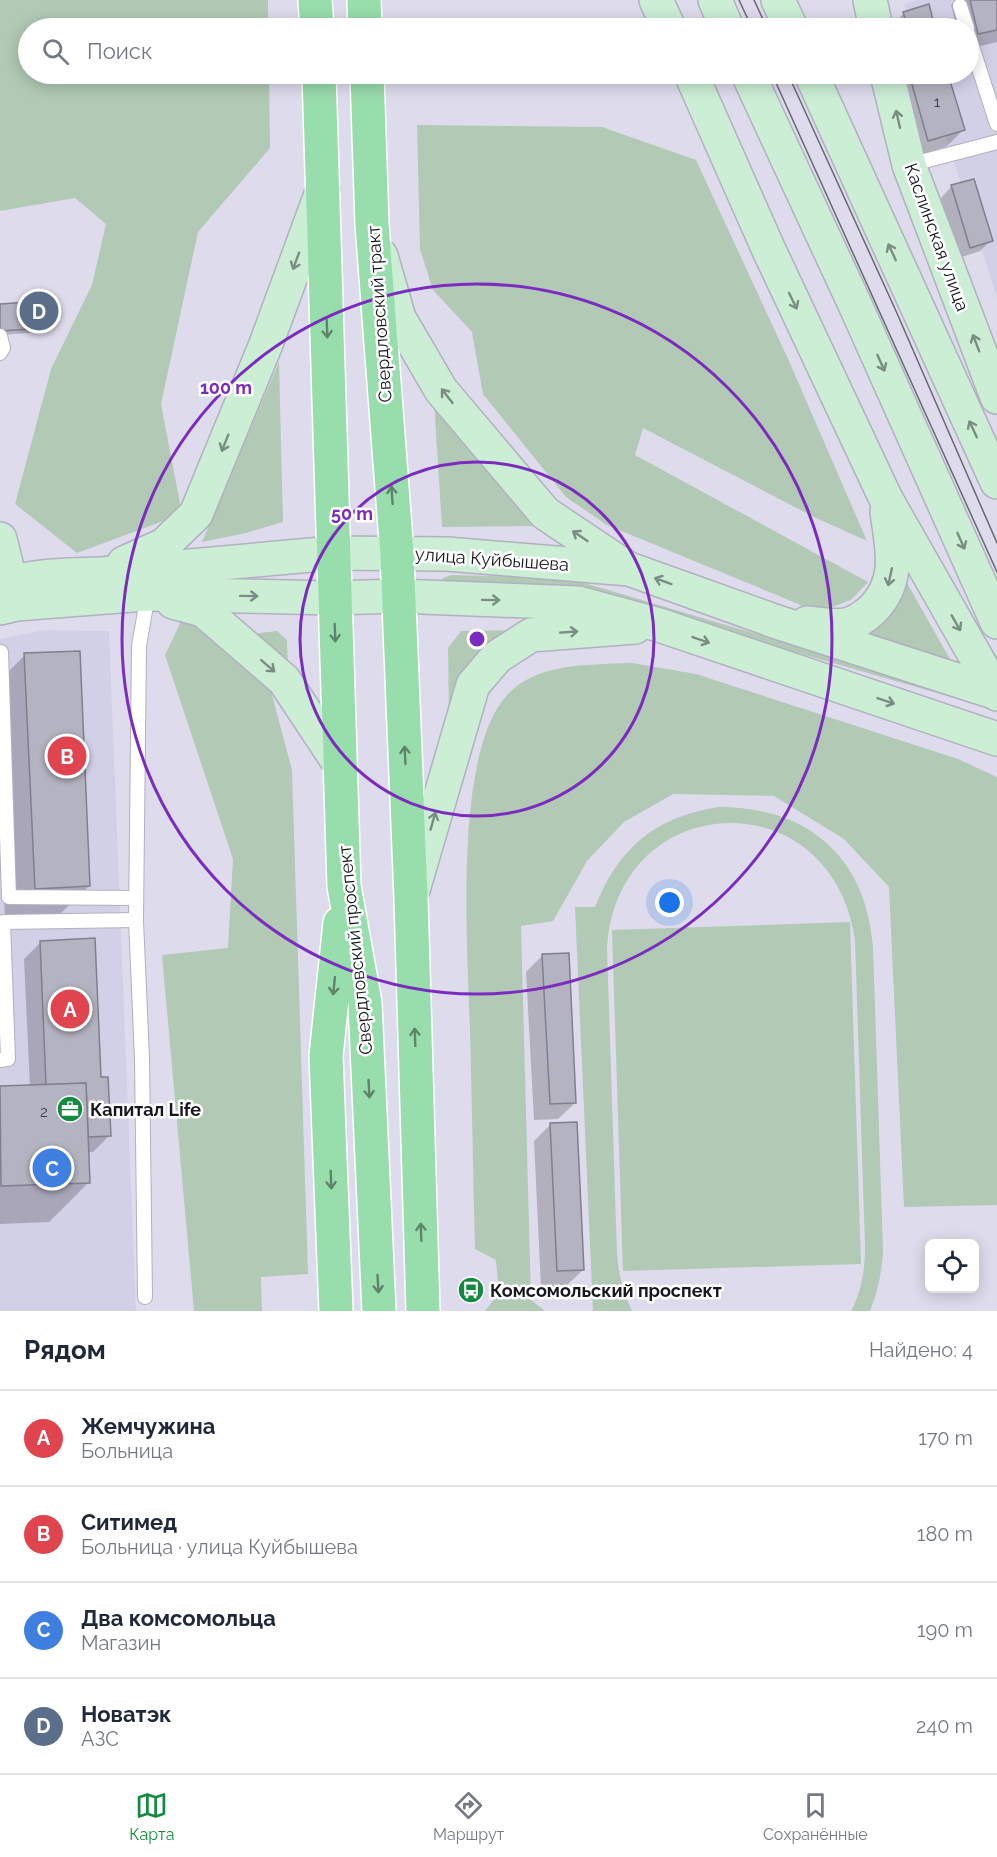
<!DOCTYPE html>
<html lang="ru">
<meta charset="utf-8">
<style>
:root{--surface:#fff;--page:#f2f2f3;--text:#1f2937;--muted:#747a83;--line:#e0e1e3;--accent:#158942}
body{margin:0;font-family:Raleway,sans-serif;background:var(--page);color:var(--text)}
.controls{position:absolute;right:18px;bottom:18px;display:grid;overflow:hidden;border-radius:9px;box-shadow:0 3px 15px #0003}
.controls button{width:54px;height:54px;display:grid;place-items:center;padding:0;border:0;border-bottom:2px solid var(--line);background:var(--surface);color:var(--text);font:30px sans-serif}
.you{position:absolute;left:670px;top:903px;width:21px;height:21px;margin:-15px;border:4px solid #fff;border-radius:50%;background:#1a73e8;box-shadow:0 0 0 9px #1a73e833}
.badge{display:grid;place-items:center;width:39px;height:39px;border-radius:50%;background:var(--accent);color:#fff;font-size:20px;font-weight:700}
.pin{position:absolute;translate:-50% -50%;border:3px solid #fff;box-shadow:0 2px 6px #0006}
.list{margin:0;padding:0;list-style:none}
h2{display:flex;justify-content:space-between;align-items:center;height:78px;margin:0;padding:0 24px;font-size:26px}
h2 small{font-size:20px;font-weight:400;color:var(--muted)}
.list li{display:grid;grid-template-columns:39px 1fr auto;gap:18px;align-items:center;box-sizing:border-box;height:96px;padding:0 24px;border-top:2px solid var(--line)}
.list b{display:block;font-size:22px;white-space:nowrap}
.list p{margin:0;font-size:20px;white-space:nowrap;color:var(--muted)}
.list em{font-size:20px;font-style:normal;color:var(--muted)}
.icon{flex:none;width:33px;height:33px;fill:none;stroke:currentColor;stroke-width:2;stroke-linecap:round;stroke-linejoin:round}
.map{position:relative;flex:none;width:997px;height:1311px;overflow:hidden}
.search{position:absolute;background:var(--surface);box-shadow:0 3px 15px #0003;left:18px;right:18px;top:18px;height:66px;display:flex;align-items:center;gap:15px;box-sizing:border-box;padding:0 21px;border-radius:33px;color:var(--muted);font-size:22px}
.sheet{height:462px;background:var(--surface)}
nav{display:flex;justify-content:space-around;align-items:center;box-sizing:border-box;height:84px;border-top:2px solid var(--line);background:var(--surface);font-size:16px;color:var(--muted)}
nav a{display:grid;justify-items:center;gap:3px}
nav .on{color:var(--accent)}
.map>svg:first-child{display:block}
</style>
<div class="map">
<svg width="997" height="1311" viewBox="0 0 997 1311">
<rect width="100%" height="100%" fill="#dedcec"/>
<g fill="#d2d0e6">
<path d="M917 0H997V298L926 74H968V28H912L904 4Z"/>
<path d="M44 630 109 631 136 1311H0V639Z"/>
</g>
<g fill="#b1c9b5">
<path d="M0 0H268V28H28V74H269L270 148 198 232 161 404 182 514 77 553 15 504 51 369 92 285 106 224 75 198 0 211Z"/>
<path d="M417 125 602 127 696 160 789 361 867 541 814 517 643 428 635 455 868 582 851 600 829 608H808L607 525 566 497 483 394 472 332 433 290 420 249Z"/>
<path d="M279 362 283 522 246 533 202 542Z"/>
<path d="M434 401 540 526 442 527Z"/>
<path d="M902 574 951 661 859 632Z"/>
<path d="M451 575 531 577 581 582 979 700V705L602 597 443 584V578Z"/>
<path d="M185 613 223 644 271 691 292 770 308 1274 261 1277 262 1311H194L162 955 228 948 233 859 165 655Z"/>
<path d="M523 630 449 714 448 648 461 631Z"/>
<path d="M277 631 287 640 288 673 252 634Z"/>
<path d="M632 663 696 674 958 759 997 777V1205L904 1207 889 887 844 839 774 796 673 794 624 822 587 861 553 921 521 926 531 1300 545 1311H485L499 1293 496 1260 475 1249C473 1176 472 1103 470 1031 468 952 452 752 508 694 539 662 590 665 632 663Z"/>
<path d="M719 807C808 807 866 857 873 947L883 1250C882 1272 878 1291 870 1311H851C862 1291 865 1268 865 1246L855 940C832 778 616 787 607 949L617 1254C619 1275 623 1292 632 1311H593L575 907H595C619 847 655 817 719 807Z"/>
<path d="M850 922 861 1264 623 1271 612 930Z"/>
</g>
<g fill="#0003">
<path d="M957 0H997V42L968 49V28H957L951 5Z"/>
<path d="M928 6 934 28H889L904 13Z"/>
<path d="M888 74H947L963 130 946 147 912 157Z"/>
<path d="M973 181 991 240 980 251 959 258 941 198 951 187Z"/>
<path d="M0 306 48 327 43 332 0 335Z"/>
<path d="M25 655 89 886 58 916 5 919 0 812V680Z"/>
<path d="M41 942 109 1136 93 1152H88L89 1182 49 1222 0 1224V1088L30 1087 24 959Z"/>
<path d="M543 955 575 1103 558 1119 534 1120 526 972Z"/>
<path d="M551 1124 583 1270 566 1286 541 1287 534 1141Z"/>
</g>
<g fill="#b4b3c1" stroke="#807f8d" stroke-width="1.5">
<path d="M970 0H997V30L978 34Z"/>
<path d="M929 4 935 28H896L907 25 903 12Z"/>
<path d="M909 74H948L965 130 928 141Z"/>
<path d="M974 179 993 241 970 248 951 185Z"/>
<path d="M48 301 49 328 30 329 28 302Z"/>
<path d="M28 302 30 329 0 331V304Z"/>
<path d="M80 651 90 886 35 889 24 653Z"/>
<path d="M95 938 101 1077H108L111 1136 88 1137 86 1083 46 1085 40 941Z"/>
<path d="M569 953 576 1103 550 1104 542 954Z"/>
<path d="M86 1083 90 1183 1 1186 0 1086Z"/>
<path d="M577 1122 584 1270 557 1271 550 1123Z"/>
</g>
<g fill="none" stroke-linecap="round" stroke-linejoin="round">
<defs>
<g id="lane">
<path d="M960 6 967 28"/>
<path d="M968 34 997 124"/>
<path d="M909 165 997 142"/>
<path d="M0 336 3 348 0 353"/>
<path d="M1 652 9 897 136 898"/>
<path d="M0 1060 8 1059 3 922 136 920"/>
<path d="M145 1297 142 1058 136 920 139 646 148 594"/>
</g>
<g id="secondary">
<path d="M656 0 669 28"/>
<path d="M715 0 727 28"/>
<path d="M778 0 791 28"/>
<path d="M870 0 876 28"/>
<path d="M691 74 768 248 886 499 997 694"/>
<path d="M748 74 857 309 997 622"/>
<path d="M811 74 997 482"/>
<path d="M887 74 909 165 997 397"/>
<path d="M381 256 399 318 441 390 545 513 627 568"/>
<path d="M0 539 16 604"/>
<path d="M124 563 164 545 196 514 266 344 323 189"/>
<path d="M0 586C31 575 68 575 101 574L333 553 447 554 629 569 777 622 997 693"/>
<path d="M173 602 203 610 284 680 339 763"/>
<path d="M0 608 16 604 145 594 334 598 397 596 578 603 659 625 997 739"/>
<path d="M807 623C819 624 833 627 845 625 854 624 866 616 873 609 901 580 892 549 887 512"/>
<path d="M413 890 473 685 497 657 531 635 635 627"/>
</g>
<g id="primary">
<path d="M315 0 317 28"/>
<path d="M364 0 365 28"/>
<path d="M319 74 344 886 365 1003 379 1311"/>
<path d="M367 74 372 224 397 554 411 898 423 1311"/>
<path d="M336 1311 326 1056 340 923"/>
</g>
</defs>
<use href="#lane" stroke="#b1b0bf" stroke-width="16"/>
<use href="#secondary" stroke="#b1b0bf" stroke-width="36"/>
<use href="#primary" stroke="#fff" stroke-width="36"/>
<use href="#lane" stroke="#fff" stroke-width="14"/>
<use href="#secondary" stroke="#cbeed5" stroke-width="33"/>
<use href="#primary" stroke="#98ddac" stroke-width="33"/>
<g stroke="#696771" stroke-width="1.5">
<path d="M739 0 752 28"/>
<path d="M754 0 767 28"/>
<path d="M772 74 997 572"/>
<path d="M788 74 896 311 997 543"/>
</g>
</g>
<defs><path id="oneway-shaft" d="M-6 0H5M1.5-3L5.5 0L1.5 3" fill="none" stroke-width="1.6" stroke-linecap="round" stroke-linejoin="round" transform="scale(1.5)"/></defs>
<g stroke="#7a8d82">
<use href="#oneway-shaft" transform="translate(898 119) rotate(-103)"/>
<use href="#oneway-shaft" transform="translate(892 252) rotate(-115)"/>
<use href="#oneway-shaft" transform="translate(296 261) rotate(110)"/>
<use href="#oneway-shaft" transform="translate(793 301) rotate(64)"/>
<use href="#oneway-shaft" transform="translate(976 343) rotate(-111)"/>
<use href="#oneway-shaft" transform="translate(881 363) rotate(66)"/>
<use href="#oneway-shaft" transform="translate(447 396) rotate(-128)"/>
<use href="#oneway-shaft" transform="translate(973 429) rotate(-115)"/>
<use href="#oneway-shaft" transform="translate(225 443) rotate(112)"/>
<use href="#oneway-shaft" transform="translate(580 536) rotate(-146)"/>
<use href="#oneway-shaft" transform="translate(961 541) rotate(66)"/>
<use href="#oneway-shaft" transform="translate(890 577) rotate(102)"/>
<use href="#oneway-shaft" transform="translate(663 581) rotate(-160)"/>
<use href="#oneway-shaft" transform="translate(249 596) rotate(1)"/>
<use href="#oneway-shaft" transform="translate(491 600) rotate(1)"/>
<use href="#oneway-shaft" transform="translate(956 623) rotate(60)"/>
<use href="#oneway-shaft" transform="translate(569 632) rotate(-4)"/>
<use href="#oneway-shaft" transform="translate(701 640) rotate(19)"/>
<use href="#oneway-shaft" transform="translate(268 666) rotate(41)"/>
<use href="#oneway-shaft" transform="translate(886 701) rotate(19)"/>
<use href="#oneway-shaft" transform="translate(433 821) rotate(-74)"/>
</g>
<g stroke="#5e846c">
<use href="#oneway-shaft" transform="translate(327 329) rotate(88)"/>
<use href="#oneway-shaft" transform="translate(392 495) rotate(-94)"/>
<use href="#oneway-shaft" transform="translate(335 633) rotate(88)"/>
<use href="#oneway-shaft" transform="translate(405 755) rotate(-93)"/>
<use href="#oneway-shaft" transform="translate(334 986) rotate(96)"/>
<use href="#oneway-shaft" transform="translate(415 1037) rotate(-92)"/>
<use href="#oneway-shaft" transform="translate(369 1089) rotate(87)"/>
<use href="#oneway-shaft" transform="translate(331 1180) rotate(88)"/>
<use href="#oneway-shaft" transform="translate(421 1232) rotate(-92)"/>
<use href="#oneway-shaft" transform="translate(378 1284) rotate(87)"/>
</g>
<g fill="none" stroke="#7b2cbf" stroke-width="3">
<circle cx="477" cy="639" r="177"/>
<circle cx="477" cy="639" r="355"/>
</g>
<defs>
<symbol id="office-disc" viewBox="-11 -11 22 22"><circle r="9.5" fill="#158942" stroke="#fff"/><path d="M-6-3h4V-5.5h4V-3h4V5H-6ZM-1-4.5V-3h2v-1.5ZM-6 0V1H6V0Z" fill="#fff"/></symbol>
<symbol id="bus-disc" viewBox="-11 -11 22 22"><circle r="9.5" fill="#158942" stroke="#fff"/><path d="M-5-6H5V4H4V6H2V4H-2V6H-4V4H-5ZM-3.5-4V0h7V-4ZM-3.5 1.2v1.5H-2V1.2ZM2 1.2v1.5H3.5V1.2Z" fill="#fff"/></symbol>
</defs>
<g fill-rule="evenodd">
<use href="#office-disc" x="55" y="1094" width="30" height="30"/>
<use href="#bus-disc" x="456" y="1275" width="30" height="30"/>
</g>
<g text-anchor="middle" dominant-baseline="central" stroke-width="5" stroke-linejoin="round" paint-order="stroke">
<g font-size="15" fill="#3f3e46">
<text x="937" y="102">1</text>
<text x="44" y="1112">2</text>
</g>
<g font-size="18" fill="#18171d" stroke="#fff">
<text transform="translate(937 237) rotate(70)">Каслинская улица</text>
<text transform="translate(379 314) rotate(-94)">Свердловский тракт</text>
<text transform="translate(492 559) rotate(4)">улица Куйбышева</text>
<text transform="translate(355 950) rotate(-96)">Свердловский проспект</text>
</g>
<g font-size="18" font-weight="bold" fill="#18171d" stroke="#fff" text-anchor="start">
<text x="90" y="1109">Капитал Life</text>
<text x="490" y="1290">Комсомольский проспект</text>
</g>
</g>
<circle cx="477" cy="639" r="9" fill="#7b2cbf" stroke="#fff" stroke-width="3"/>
<g font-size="18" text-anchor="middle" font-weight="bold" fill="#7b2cbf" stroke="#fff" stroke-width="5" stroke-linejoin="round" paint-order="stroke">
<text x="226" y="394">100 m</text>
<text x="352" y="520">50 m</text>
</g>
</svg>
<div class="controls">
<button><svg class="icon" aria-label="locate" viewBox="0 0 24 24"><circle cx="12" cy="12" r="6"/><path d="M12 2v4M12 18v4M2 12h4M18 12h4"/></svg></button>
</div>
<div class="you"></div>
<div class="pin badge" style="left:70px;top:1009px;background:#e0444e">A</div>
<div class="pin badge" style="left:67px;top:756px;background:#e0444e">B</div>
<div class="pin badge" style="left:52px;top:1168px;background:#3f7fe0">C</div>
<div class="pin badge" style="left:39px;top:311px;background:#5c6f8a">D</div>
<div class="search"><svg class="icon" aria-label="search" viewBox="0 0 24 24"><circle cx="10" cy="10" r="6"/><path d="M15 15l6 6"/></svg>Поиск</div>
</div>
<section class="sheet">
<h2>Рядом<small>Найдено: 4</small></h2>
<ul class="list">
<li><span class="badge" style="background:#e0444e">A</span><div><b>Жемчужина</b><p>Больница</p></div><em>170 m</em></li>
<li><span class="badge" style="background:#e0444e">B</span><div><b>Ситимед</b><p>Больница · улица Куйбышева</p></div><em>180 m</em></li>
<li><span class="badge" style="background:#3f7fe0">C</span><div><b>Два комсомольца</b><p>Магазин</p></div><em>190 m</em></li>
<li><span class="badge" style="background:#5c6f8a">D</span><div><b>Новатэк</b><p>АЗС</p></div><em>240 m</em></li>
</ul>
</section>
<nav>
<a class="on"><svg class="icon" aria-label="map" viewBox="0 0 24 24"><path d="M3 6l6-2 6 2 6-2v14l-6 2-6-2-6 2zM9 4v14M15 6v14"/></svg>Карта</a>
<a><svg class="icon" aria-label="directions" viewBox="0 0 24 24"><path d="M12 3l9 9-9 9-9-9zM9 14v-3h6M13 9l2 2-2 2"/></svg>Маршрут</a>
<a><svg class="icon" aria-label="saved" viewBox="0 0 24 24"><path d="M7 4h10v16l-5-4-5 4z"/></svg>Сохранённые</a>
</nav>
